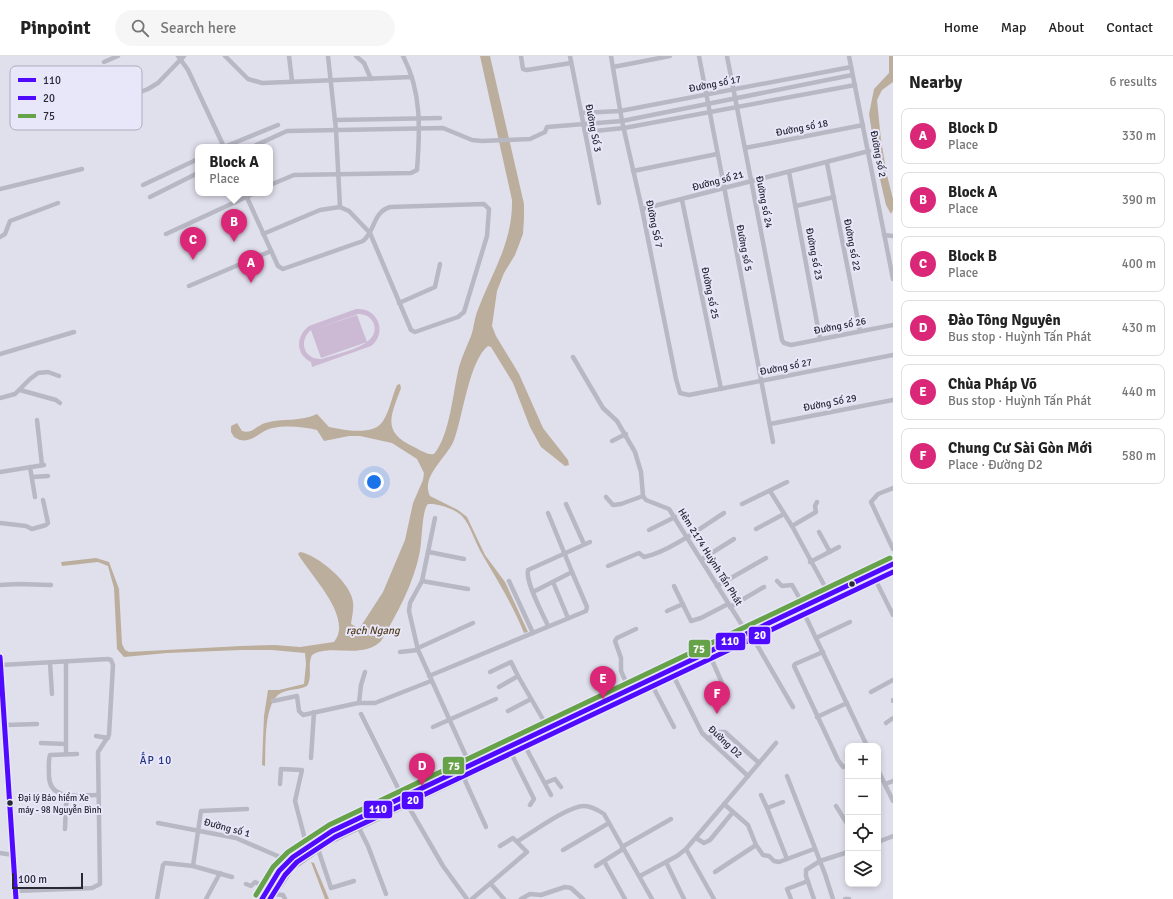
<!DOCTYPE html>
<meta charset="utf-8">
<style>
:root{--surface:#fff;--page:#f6f6f6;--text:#222;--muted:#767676;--line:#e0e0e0;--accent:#db2777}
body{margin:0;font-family:Signika,sans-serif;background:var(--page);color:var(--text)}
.controls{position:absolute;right:12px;bottom:12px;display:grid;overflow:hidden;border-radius:8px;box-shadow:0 2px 6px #0003}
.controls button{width:36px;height:36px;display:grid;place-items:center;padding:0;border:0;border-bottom:1px solid var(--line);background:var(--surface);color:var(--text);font:20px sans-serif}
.scale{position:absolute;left:12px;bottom:10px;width:71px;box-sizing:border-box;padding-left:4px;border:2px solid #272935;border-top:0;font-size:11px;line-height:14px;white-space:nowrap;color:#272935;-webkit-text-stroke:3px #e8e6f9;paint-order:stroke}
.you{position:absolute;left:374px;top:426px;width:14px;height:14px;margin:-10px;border:3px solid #fff;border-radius:50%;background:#1a73e8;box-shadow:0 0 0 6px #1a73e833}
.badge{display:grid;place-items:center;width:26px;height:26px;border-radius:50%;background:var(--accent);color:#fff;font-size:13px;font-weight:700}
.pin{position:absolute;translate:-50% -33px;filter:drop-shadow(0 1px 2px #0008)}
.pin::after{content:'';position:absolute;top:21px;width:14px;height:12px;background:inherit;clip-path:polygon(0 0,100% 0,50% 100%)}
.popup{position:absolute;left:195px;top:88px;width:78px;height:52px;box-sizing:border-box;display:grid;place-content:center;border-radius:8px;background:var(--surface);filter:drop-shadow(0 1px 3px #0005);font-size:13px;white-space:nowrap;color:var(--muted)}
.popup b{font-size:15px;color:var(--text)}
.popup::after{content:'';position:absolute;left:50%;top:100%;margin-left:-8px;border:8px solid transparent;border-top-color:var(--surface)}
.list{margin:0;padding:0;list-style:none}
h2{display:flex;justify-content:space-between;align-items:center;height:52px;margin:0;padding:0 16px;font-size:17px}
h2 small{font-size:13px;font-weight:400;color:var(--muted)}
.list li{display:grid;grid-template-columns:26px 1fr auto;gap:12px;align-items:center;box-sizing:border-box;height:56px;margin:0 8px 8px;padding:0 8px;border:1px solid var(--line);border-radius:8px}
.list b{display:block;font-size:15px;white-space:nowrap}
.list p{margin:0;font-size:13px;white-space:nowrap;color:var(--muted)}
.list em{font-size:13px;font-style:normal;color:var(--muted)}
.icon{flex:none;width:22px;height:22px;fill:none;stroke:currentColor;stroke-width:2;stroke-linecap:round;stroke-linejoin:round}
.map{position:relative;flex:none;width:893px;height:843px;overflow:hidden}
header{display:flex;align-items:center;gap:24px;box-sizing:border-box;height:56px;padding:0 20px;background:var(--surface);border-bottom:1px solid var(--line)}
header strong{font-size:19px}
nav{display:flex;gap:22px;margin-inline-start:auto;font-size:14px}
.search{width:280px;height:36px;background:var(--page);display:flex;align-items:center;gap:10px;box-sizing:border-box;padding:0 14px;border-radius:22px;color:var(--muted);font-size:15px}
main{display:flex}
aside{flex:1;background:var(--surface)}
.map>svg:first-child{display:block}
</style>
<header>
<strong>Pinpoint</strong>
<div class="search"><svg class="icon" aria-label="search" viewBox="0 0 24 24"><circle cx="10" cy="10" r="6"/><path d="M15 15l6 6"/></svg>Search here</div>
<nav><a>Home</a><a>Map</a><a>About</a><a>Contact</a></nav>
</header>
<main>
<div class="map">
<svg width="893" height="843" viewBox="0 0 893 843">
<rect width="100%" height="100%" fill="#e0dfec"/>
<path fill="#ccb9d3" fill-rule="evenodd" d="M356 253C378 251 388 277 371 290L312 311 311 306C295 298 296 280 309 270ZM358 258C364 258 370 260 373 266 384 290 338 297 322 303 304 304 298 285 311 274L321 302 367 286 357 259 315 273Z"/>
<g fill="#bcae9c">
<path d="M480 0H490L524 148V162L523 178 515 199 504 217 497 235 492 270 496 280 519 318 543 372 568 404 569 409 565 410 541 391 530 371 513 327 491 291 488 290C469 305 463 360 454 384 448 401 420 420 430 440L458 454 467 461 485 499 505 526 528 576 524 577C513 549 497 524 482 498 475 487 471 470 462 460 455 453 438 447 428 448 422 453 422 486 420 495 414 527 397 558 381 585 362 604 330 587 312 599 307 609 313 620 307 630 299 634 289 633 281 637 263 646 266 692 265 710L262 709 264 660 268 634H279L304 628 306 608 305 597 272 594H241L167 597 124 601 117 593 114 532 108 510 98 506 62 510 61 506 96 502 109 506 119 533 122 588 125 594 129 596 241 590 275 589 300 591 334 586C354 562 310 519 298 498L300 496C318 499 351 527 353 546 354 553 352 561 351 568L358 572 361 570 383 536 405 484 413 447 423 424 424 417 417 403 392 387 360 380H349L324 385 317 374C303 371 288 369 273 372 259 374 250 392 234 381L231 376V370L237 367 242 375C252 378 256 370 265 367 282 362 301 366 317 358L329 371C344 374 374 380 383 365 390 354 392 340 397 329L400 328 401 332C391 360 381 376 414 391 420 394 427 399 434 398 450 379 453 335 459 311 462 300 467 290 471 280 474 272 474 264 477 256 491 218 513 187 512 144Z"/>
<path d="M889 0H893V26L882 34 877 44 881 84 887 119 893 143V154L891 158 886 149 879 119V99L872 77 869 58 874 33 889 17Z"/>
<path d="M311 806 314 807 329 843H325Z"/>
</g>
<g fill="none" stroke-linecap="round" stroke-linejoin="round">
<g stroke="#b8b8c4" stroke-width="4.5">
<path d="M178 0 188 14 224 91"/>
<path d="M225 0 248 23 262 27 412 21"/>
<path d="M289 0 292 25"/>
<path d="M328 0 336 74 340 151"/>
<path d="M356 0 364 7 371 23"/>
<path d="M521 0 523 13 527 14 571 7"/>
<path d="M570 0 599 147"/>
<path d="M611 0 622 65 642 153 676 323 680 337 689 339 893 299"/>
<path d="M699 0 773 386"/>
<path d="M727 0 782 284 784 287 791 289 893 269"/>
<path d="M849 0 893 223"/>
<path d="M104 6 118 0"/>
<path d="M613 11 670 0"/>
<path d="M110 48 148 33 158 27 184 0"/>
<path d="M581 57 620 55 851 11"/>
<path d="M335 64 440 62"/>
<path d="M585 76 624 72 855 29"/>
<path d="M224 91 278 69"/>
<path d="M252 91 287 75 443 72 472 84 482 85 530 83 545 76 547 71 622 65 852 19"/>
<path d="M745 92 863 69"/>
<path d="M827 107 860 275"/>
<path d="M633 115 717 98"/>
<path d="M789 116 820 283"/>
<path d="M143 129 198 103"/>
<path d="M270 129 294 119 411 117 417 114C420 75 422 36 403 0"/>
<path d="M0 133 82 113"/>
<path d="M245 137 278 210 283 213 363 185C376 174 372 157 390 151L484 148 489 153 487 180 464 256 458 261 415 276 411 274 370 177 349 155 340 151 320 154 263 178"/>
<path d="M150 141 198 117"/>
<path d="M682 144 721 333"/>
<path d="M796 150 834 141"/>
<path d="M642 153 869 95"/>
<path d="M166 178 255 137"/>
<path d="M884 179 893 180"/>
<path d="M0 181 5 178 10 165 58 147"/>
<path d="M189 230 271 195"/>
<path d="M399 247 435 231 440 208"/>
<path d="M0 298 74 276"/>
<path d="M573 301 603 352 617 365 635 396 641 416 643 440 646 444 669 453 747 577"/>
<path d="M20 334 56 344 60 347"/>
<path d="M0 342 15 338 30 323 38 317 48 316 59 320"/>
<path d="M37 364 42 409"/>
<path d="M770 368 893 344"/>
<path d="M612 385 626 378"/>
<path d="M30 411 35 441"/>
<path d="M0 416 44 409"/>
<path d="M32 421 48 420"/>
<path d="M893 432 878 438 871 446 893 493"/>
<path d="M770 435 792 470 829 538"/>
<path d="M606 441 613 449 621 448 643 440"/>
<path d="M566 448 584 488"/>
<path d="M742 448 787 426"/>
<path d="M435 462 422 525 410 547 409 555 418 594 470 709"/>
<path d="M0 467 26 470 32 473 46 469 48 467 43 444"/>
<path d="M792 470 816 456 815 450 817 446"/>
<path d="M756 473 784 458"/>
<path d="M649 474 675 461"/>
<path d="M819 476 830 496"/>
<path d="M429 496 464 503"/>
<path d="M702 503 734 483"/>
<path d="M810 506 839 491"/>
<path d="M608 510 639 497 644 501C667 497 704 470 724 457"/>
<path d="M875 523 893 559"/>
<path d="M422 525 468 533"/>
<path d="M509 525 533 577"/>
<path d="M777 525 782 530 792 529 800 543 803 544 806 549"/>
<path d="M553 526 568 562"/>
<path d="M0 529 18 528 51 529"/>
<path d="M674 530 691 565 701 562 728 548"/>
<path d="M717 530 766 502"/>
<path d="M533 536 572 516 548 457"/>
<path d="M730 551 764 531"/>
<path d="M667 555 683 548"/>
<path d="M804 557 867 690"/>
<path d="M548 570C543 558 525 526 528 514L590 486"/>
<path d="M753 582 793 651"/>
<path d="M816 582 850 566"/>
<path d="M418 592 473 567"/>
<path d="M400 596 418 594"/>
<path d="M823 596 795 608 794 610 838 704 843 711 848 709"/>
<path d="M711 602 726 636"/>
<path d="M66 606V698"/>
<path d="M50 607 52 638"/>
<path d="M1 609 108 603 111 604 113 609 109 679 98 696 100 828 92 832 15 835"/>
<path d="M490 616 511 606 518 620"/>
<path d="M673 619 702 677 748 720"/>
<path d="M429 620 586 555 587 551 572 516"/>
<path d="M652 629 674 671"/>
<path d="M499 631 518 620 548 672"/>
<path d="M629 633 621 615V602L615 585 617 582 636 573"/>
<path d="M871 636 893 624"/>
<path d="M893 644V645"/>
<path d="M273 645 297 640 299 655 303 659 358 647H375L431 625"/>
<path d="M359 647 361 629 365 616"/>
<path d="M508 655 531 643"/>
<path d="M361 658 403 742"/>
<path d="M817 661 847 647"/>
<path d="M886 667 893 662"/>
<path d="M5 669 37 668"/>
<path d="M433 671 496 643"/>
<path d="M96 680 108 682"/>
<path d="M41 687 66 688"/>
<path d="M525 690 551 739"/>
<path d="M511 697 534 743 530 749"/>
<path d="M77 698 50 699C48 705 49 712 49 718 48 746 79 739 98 739"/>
<path d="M311 702 314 656"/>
<path d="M759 707 776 687"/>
<path d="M878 714 893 745"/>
<path d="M463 720 486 771"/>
<path d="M787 720 825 818 833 843"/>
<path d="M545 727 555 723 561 731"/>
<path d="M280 728 281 713 302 714 295 745 307 791"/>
<path d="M885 728 893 725"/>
<path d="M761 739 767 752"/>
<path d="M783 746 767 752 787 803 814 793"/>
<path d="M407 748 443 810 467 843"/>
<path d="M836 750 848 769"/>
<path d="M158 767 236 782 289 805"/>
<path d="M358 770 368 790 386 838"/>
<path d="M65 773 66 749 69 739"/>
<path d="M696 782 704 787 710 784 733 756"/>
<path d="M518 785C533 776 568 750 584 750 591 750 598 754 604 758L652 843"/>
<path d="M878 786 893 780"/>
<path d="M756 789 763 799 769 800 774 805 779 806 787 803"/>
<path d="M622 791 671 763"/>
<path d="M318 793 331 832 354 825"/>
<path d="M686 793 714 843"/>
<path d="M563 794 609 767"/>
<path d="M0 797 13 799"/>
<path d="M604 805 625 843"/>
<path d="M666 806 684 843"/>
<path d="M193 810 201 755 247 753"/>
<path d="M596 810 623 793"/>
<path d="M715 816 756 789 748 769 724 748"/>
<path d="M640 820 677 800 686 793 759 707 725 676H717L708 683"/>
<path d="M246 828 251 830 255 826 268 833"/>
<path d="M491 828 504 843"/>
<path d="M273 838 283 839 285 843"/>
<path d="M157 843 163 809 165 807 193 810 232 821"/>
<path d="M206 843 220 817"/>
<path d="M472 843 527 796 513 782 500 790"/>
<path d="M521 843 530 838 541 839 565 831 571 832 583 843"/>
<path d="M791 843 787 833 808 825"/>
<path d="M814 843 806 820V814L820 805 848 796"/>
<path d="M845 843H849"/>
</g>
<path stroke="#a9a9b5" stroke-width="6" d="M0 601 16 843"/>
<g stroke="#a8a8b3" stroke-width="7">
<path d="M262 843 279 815 293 801 332 775 893 508"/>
<path d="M270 843 291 812 329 785 893 514"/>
</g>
<defs>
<g id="bus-1">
<path d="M0 601 16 843"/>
<path d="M262 843 279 815 293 801 332 775 893 508"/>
</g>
<path id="bus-2" d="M270 843 285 819 297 806 335 781 893 516"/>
<path id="bus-3" d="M256 839 273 811 288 796 329 769 890 502"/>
</defs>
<use href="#bus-1" stroke="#e8e6f9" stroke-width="8"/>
<use href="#bus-2" stroke="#e8e6f9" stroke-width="8"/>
<use href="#bus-3" stroke="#e8e6f9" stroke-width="8"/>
<use href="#bus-1" stroke="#4f0aff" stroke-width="5"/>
<use href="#bus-2" stroke="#4f0aff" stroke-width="5"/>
<use href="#bus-3" stroke="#66a248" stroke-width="5"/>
</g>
<g fill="#272935" stroke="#e8e6f9" stroke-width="1.5">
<circle cx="852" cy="528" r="3.5"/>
<circle cx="10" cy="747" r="3.5"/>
</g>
<g text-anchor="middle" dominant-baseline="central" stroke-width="4" stroke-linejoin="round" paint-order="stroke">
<g font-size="9" fill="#272935" stroke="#e8e6f9" text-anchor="start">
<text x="18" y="742">Đại lý Bảo hiểm Xe<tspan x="18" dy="12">máy - 98 Nguyễn Bình</tspan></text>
</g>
<g font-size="10" fill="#272935" stroke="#e8e6f9">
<text transform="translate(715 28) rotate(-11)">Đường số 17</text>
<text transform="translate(593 72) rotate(79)">Đường Số 3</text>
<text transform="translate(802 72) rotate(-11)">Đường số 18</text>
<text transform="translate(878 98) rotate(79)">Đường số 2</text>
<text transform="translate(718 125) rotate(-15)">Đường số 21</text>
<text transform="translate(764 146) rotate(79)">Đường số 24</text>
<text transform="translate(654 168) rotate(78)">Đường Số 7</text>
<text transform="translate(852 189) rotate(79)">Đường số 22</text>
<text transform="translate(744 192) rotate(79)">Đường số 5</text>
<text transform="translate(814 198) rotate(79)">Đường số 23</text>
<text transform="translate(710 237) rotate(78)">Đường số 25</text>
<text transform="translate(840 270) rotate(-11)">Đường số 26</text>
<text transform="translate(786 311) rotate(-11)">Đường số 27</text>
<text transform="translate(830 347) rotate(-11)">Đường Số 29</text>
<text transform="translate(710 501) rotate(58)">Hẻm 2174 Huỳnh Tấn Phát</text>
<text transform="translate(725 686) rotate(43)">Đường D2</text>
<text transform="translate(227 772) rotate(15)">Đường số 1</text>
</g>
<g font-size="11" font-style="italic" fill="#55411e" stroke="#e8e6f9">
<text x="373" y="574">rạch Ngang</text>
</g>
<g font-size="11" letter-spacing="1" fill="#223482" stroke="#e8e6f9">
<text x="156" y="704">ẤP 10</text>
</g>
</g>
<rect x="10" y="10" width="132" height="64" rx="6" fill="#e8e6f9" stroke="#aeadbe" stroke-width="1"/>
<rect x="18" y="22" width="18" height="4" fill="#4f0aff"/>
<rect x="18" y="40" width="18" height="4" fill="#4f0aff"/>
<rect x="18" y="58" width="18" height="4" fill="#66a248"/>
<g font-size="11" fill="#272935">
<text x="43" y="28">110</text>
<text x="43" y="46">20</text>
<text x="43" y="64">75</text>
</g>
<g stroke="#e8e6f9" stroke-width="1.5">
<rect x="748" y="570" width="23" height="19" rx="4" fill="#4f0aff"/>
<rect x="715" y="576" width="31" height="19" rx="4" fill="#4f0aff"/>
<rect x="688" y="583" width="23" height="19" rx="4" fill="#66a248"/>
<rect x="442" y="700" width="23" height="19" rx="4" fill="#66a248"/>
<rect x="401" y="735" width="23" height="19" rx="4" fill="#4f0aff"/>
<rect x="363" y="744" width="30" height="19" rx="4" fill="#4f0aff"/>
</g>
<g font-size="11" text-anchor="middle" font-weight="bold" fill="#fff">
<text x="760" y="583">20</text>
<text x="730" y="589">110</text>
<text x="699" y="597">75</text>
<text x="454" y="714">75</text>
<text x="413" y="748">20</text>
<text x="378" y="757">110</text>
</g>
</svg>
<div class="controls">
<button>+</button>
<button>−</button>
<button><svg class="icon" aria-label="locate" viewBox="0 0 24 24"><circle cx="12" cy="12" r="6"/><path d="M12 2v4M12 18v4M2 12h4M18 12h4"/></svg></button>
<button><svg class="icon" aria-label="layers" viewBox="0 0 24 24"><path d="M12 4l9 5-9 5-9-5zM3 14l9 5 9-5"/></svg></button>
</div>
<div class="scale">100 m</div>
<div class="you"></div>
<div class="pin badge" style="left:251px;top:227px">A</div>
<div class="pin badge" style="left:234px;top:186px">B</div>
<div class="popup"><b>Block A</b>Place</div>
<div class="pin badge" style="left:193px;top:204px">C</div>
<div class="pin badge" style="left:422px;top:730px">D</div>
<div class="pin badge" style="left:603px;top:643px">E</div>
<div class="pin badge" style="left:717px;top:658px">F</div>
</div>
<aside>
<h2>Nearby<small>6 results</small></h2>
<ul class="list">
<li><span class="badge">A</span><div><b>Block D</b><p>Place</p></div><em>330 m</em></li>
<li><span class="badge">B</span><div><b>Block A</b><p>Place</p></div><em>390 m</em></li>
<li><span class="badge">C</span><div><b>Block B</b><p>Place</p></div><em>400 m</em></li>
<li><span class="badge">D</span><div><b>Đào Tông Nguyên</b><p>Bus stop · Huỳnh Tấn Phát</p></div><em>430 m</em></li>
<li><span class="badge">E</span><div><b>Chùa Pháp Võ</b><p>Bus stop · Huỳnh Tấn Phát</p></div><em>440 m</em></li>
<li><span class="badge">F</span><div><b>Chung Cư Sài Gòn Mới</b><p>Place · Đường D2</p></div><em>580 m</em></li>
</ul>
</aside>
</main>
